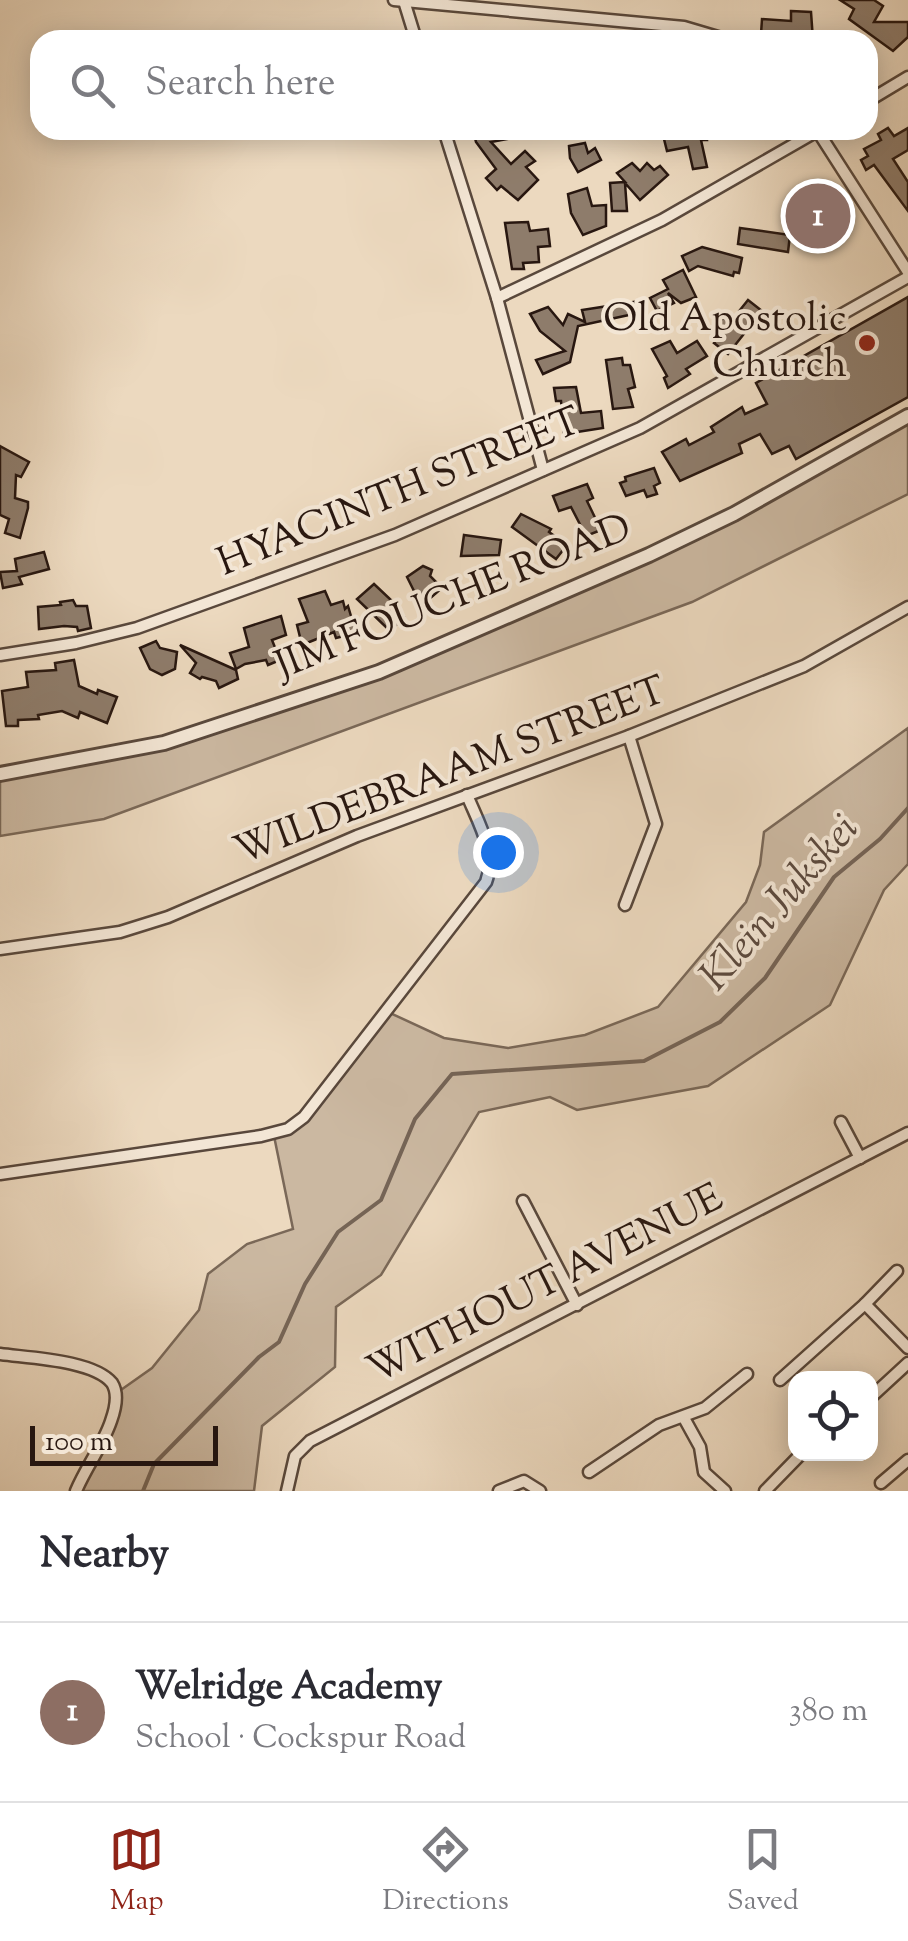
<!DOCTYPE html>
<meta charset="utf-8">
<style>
:root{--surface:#fff;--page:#f7f7f7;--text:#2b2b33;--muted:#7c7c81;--line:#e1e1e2;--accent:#8f2418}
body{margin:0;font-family:"Sorts Mill Goudy",serif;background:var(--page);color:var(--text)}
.controls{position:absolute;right:30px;bottom:30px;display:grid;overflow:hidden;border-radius:20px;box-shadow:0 5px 25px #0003}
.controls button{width:90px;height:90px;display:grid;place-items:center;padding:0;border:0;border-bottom:2px solid var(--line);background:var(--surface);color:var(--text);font:50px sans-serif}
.scale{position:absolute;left:30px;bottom:25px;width:188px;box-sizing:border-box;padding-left:10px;border:5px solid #281710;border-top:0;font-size:28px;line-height:35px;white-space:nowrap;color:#281710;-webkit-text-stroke:8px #f3e6d5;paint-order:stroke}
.you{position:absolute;left:498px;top:852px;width:35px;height:35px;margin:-25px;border:8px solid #fff;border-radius:50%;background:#1a73e8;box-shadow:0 0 0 15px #1a73e833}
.badge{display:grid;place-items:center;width:65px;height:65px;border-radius:50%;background:var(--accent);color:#fff;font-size:32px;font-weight:700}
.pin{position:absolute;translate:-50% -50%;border:5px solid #fff;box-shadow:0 2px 10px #0006}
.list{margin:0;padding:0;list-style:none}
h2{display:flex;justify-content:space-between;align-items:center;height:130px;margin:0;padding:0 40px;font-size:42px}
h2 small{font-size:32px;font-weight:400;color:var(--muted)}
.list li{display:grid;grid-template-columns:65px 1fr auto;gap:30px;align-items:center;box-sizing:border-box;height:180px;padding:0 40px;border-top:2px solid var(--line)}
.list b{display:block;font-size:38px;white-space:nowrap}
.list p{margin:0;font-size:32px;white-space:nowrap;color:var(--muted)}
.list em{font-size:32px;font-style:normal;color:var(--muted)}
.icon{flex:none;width:55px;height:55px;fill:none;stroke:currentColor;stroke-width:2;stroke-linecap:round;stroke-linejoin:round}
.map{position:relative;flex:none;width:908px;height:1491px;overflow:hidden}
.search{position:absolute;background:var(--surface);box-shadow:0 5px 25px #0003;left:30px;right:30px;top:30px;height:110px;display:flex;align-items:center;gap:25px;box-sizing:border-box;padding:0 35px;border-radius:30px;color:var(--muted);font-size:38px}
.sheet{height:310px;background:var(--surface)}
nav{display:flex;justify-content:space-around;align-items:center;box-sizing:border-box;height:140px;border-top:2px solid var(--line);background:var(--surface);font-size:28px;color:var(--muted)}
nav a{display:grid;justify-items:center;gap:5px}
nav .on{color:var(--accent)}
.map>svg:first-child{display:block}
</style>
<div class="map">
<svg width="908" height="1491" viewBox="0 0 908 1491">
<rect width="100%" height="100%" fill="#ecd9bf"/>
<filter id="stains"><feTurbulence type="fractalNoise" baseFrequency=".002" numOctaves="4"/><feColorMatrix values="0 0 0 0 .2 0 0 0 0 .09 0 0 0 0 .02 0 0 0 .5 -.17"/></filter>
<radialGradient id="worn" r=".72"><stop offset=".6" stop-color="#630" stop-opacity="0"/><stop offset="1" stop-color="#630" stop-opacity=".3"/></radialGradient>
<g fill="#cbb8a1" stroke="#7a6858" stroke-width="2.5">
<path d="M908 418V494L692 602 104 819 0 836V775L208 732 571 594Z"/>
<path d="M908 728V864L884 890 830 1005 708 1086 577 1110 550 1097 479 1112 381 1275 336 1307 335 1367 262 1426 254 1491H80L118 1392 152 1368 199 1310 208 1274 247 1244 293 1229 273 1131C319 1115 358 1049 388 1012L444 1038 508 1048 585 1035 658 1007 746 902 760 865 764 832Z"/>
</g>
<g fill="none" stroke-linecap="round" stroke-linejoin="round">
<path stroke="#756456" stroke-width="4" d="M143 1491 154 1464 259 1357 279 1342 305 1284 338 1232 381 1200 415 1119 452 1074 644 1061 720 1022 765 978 834 877 880 839 908 808"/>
</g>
<g fill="#8e7c6b" stroke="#281710" stroke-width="2.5">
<path d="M840 0H874L883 6 874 22H908V37L893 51 849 19 854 9Z"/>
<path d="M791 11 811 12 813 40H772V34H761L762 19 791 21Z"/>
<path d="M888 128 894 136 908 128V150L893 159 908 182V211L874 165 866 170 861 160 868 156 864 149 881 140 878 134Z"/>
<path d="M473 130H529L530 135 491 142 511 164 525 151 535 161 526 167 538 180 518 200 501 186 497 190 486 178 496 169 476 142Z"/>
<path d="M706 130 707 140H701L707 167 693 169 688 147 667 151 664 139 674 132Z"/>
<path d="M585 143 588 153 595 148 601 160 578 172 570 158 569 146Z"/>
<path d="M632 163 640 171 647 163 654 170 660 166 668 175 640 200 625 183 627 211H612L610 183 625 182 617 173Z"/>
<path d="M587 188 592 206 606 205V226L583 235 571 213 568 194Z"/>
<path d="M528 222 530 231 548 229 550 246 538 247 539 262 523 263 524 269H512L505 223Z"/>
<path d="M740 228 790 235 788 252 738 244Z"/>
<path d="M702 247 742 258 739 273 734 272 733 276 698 266 689 271 682 256Z"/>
<path d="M683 270 696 297 681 303 668 293 674 303 657 311 650 298 668 289 663 280Z"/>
<path d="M908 297V397L796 459 789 446 772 454 760 434 739 444 742 453 680 481 662 452 686 439 689 445 714 432 711 427 742 407 745 414 767 404 756 383Z"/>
<path d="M748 300 762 311 728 354 714 343 722 333 714 327 725 316 732 320Z"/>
<path d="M634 302 638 313 578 326 570 362 543 374 536 360 565 351 540 331 530 314 548 307 563 325 568 314 585 322 582 310Z"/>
<path d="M670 341 677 353 697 341 707 356 686 369 690 374 668 388 664 378 667 376 652 349Z"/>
<path d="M622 358 623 365H630L635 387 628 389 633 407 613 409 606 360Z"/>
<path d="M576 387 581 413 601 411 603 428 564 434 561 401H556L554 388Z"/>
<path d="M0 446 29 462 21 477 16 475 15 498 28 502V508L20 538 5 533 9 519 0 515Z"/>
<path d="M654 468 660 483 654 486 657 494 647 497 644 490 626 496 620 483 626 481 625 477Z"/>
<path d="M587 484 593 498 587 501 601 530 586 536 571 507 559 511 553 496Z"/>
<path d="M521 514 551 529 549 532 567 545 556 559 512 527Z"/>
<path d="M464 535 501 540 499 555 461 556Z"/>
<path d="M44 552 49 569 19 577 22 584 3 588 0 572 17 571 15 559Z"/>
<path d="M423 566 432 570 430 576 442 588 427 601 421 593H415L407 577Z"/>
<path d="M374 584 391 600 388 603 404 617 390 631 357 599Z"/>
<path d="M325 591 331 605 343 601 345 609 348 606 356 633 336 638 334 632 302 645 297 625 308 622 299 599Z"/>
<path d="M73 600 76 606H87L91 628 78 631 77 627 64 626 39 629 38 607 61 605 60 602Z"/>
<path d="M281 616 286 635 272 640 280 660 268 665 266 660 245 664 236 669 230 653 249 647 244 628Z"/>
<path d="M156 641 160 648 177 652 175 669 162 675 150 669 140 648Z"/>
<path d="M180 645 236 670 238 679 219 688 216 681 202 677 200 679 190 673 196 663Z"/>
<path d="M74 660 79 686 97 694 98 690 117 697 107 723 80 712 78 718 62 711 38 715 39 719 18 720V726H6L2 691 28 687 26 672 56 670 55 663Z"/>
</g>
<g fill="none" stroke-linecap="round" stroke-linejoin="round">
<defs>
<g id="minor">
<path d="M394 0 684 27 728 40"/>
<path d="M404 1 416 40"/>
<path d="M868 101 908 77"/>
<path d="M444 130 497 298 543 470"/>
<path d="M817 130 908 272"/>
<path d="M497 298 662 220 819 130"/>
<path d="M0 655 76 643 137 628 395 535 640 428 908 277"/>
<path d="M625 905 656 824 629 736"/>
<path d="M0 949 120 932 168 917 357 836 629 736 804 666 908 607"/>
<path d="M841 1122 860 1158"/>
<path d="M0 1174 261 1136 288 1129 304 1117 486 882C497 853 478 822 467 795"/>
<path d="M523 1201 577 1305"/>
<path d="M897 1271 865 1304 908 1348"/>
<path d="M0 1354C29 1358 93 1360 112 1383 119 1394 115 1410 111 1421 103 1445 86 1467 76 1491"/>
<path d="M780 1380 865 1304"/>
<path d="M870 1398 908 1363"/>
<path d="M684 1418 700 1447 704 1472 725 1491"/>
<path d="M589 1472 659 1425 705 1408 747 1374"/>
<path d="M881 1483 908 1460"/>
<path d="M287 1491 295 1456 310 1441 908 1133"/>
<path d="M499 1491 524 1481 540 1491"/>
<path d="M765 1491 801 1454"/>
</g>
<path id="tertiary" d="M0 774 164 743 379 672 649 555 734 514 908 416"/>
</defs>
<use href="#minor" stroke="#59483c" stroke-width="15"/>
<use href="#tertiary" stroke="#59483c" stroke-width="18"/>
<use href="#minor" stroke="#f3e6d5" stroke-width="10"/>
<use href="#tertiary" stroke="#f3e6d5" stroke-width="12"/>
</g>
<circle fill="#8f2418" stroke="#f3e6d5" stroke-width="4" cx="867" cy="343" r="10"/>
<g text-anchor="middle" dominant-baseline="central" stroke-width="8" stroke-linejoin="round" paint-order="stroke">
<g font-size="40" fill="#281710" stroke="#f3e6d5" text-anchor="end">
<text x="847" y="320">Old Apostolic<tspan x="847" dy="46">Church</tspan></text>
</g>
<g font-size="40" fill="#281710" stroke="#f3e6d5">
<text transform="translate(400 494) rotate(-22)">HYACINTH STREET</text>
<text transform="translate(454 599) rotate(-22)">JIM FOUCHE ROAD</text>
<text transform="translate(451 773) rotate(-21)">WILDEBRAAM STREET</text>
<text transform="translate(546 1286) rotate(-27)">WITHOUT AVENUE</text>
</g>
<g font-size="42" font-style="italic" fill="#5c4a3e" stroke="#f3e6d5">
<text transform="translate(781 904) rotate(-49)">Klein Jukskei</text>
</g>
</g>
<rect width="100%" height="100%" filter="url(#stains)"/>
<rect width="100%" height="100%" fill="url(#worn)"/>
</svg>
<div class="controls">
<button><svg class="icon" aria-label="locate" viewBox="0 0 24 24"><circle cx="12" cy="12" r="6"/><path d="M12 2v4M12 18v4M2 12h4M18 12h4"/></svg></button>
</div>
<div class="scale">100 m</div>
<div class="you"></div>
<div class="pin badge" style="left:818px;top:216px;background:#8d6e63">1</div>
<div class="search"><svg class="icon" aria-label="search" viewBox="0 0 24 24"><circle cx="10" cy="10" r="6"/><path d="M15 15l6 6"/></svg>Search here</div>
</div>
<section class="sheet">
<h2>Nearby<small></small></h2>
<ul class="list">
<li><span class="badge" style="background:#8d6e63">1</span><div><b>Welridge Academy</b><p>School · Cockspur Road</p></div><em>380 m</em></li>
</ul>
</section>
<nav>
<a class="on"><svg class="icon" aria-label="map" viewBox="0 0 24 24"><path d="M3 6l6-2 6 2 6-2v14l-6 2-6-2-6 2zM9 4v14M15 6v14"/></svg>Map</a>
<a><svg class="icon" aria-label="directions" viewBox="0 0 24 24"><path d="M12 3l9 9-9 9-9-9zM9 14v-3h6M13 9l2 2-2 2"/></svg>Directions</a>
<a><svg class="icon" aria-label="saved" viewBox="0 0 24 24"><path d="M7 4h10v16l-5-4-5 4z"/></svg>Saved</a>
</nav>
